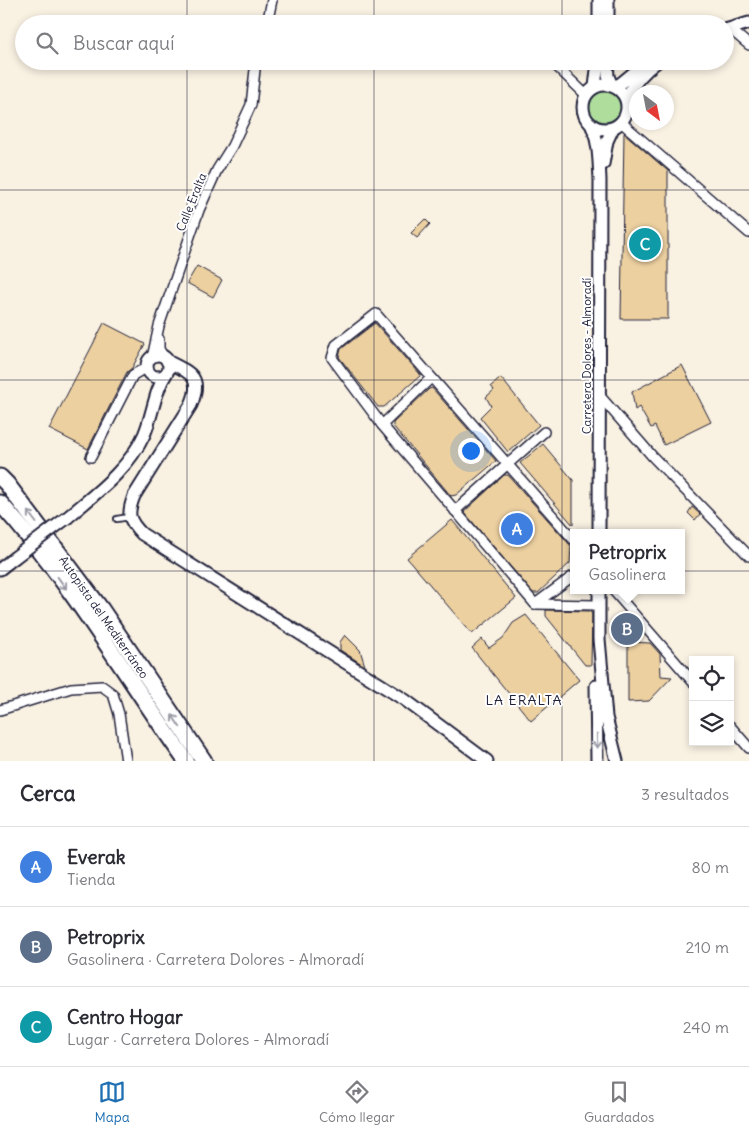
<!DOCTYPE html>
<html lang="es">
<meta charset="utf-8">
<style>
:root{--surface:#fff;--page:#f7f7f7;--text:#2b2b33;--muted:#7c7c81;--line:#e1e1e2;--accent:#1f6fb2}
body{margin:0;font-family:Delius,sans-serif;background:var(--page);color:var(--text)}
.controls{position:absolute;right:15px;bottom:15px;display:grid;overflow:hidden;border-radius:0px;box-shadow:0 2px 8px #0003}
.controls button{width:45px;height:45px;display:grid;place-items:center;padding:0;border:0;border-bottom:1px solid var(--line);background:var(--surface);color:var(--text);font:25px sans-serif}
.compass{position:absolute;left:629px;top:85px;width:45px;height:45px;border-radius:50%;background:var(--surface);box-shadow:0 2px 8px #0003;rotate:148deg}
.you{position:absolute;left:470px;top:450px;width:18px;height:18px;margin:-12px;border:4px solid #fff;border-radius:50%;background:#1a73e8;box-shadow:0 0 0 8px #1a73e833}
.badge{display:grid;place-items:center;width:32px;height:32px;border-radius:50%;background:var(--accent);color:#fff;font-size:16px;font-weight:700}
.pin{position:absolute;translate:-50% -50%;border:2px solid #fff;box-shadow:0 1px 5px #0006}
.popup{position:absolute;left:570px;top:529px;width:115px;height:65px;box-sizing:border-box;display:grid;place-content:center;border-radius:0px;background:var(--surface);filter:drop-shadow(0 1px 4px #0005);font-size:16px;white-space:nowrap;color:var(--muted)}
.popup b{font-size:19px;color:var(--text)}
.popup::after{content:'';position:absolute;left:50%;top:100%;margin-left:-10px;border:10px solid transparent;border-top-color:var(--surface)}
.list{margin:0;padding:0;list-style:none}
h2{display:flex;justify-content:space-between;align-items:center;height:65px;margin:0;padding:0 20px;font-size:21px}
h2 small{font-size:16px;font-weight:400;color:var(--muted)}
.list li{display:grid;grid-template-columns:32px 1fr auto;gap:15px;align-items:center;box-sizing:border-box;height:80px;padding:0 20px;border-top:1px solid var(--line)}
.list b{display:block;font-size:19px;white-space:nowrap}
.list p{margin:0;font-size:16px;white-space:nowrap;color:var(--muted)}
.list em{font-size:16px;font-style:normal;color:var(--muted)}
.icon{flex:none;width:28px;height:28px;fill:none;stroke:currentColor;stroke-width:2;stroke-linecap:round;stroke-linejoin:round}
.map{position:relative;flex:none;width:749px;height:761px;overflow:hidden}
.search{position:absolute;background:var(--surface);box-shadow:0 2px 8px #0003;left:15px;right:15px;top:15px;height:55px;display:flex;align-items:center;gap:12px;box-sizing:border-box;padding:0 18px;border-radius:28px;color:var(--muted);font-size:19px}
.sheet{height:305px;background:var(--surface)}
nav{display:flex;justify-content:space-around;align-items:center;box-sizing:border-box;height:70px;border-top:1px solid var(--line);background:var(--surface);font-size:14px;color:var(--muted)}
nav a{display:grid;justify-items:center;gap:2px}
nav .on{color:var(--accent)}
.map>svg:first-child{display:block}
</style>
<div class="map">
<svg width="749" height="761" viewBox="0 0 749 761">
<rect width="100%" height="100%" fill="#f9f1e2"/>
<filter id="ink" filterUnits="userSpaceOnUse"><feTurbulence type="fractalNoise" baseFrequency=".02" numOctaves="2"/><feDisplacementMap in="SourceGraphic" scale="10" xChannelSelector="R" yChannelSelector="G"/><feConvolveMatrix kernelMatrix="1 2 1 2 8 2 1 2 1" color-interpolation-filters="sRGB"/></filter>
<g filter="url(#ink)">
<circle fill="#afdd9c" stroke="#68806c" cx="605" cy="106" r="16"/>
<g fill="#ecd0a0" stroke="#22223b">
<path d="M624 133 668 171V319H621Z"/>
<path d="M425 219 430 224 417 238 411 233Z"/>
<path d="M197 266 222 280 213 297 187 283Z"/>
<path d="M104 323 145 344 132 368 127 372 88 449 49 429Z"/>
<path d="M375 323 420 374V376L384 407H378L339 357 341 349Z"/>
<path d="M682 365 711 422 664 445 655 426 651 428 639 407 635 410 632 392Z"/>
<path d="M501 378 539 425 508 452 480 417 491 406 486 397 494 390 491 386Z"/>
<path d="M432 388 496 461 456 495 451 496 393 426V423L429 389Z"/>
<path d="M543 444 573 480V525L520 463Z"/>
<path d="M504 475H508L571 546 570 563 538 593H533L464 512Z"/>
<path d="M692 507 700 514 695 520 688 513Z"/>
<path d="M452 520 516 598 472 634 407 558Z"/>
<path d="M546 610 589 611 592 614 591 665H585L546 616Z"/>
<path d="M526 615 579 680 531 721 472 648 482 639 489 648 503 638 513 623Z"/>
<path d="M620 626H634L633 632H620Z"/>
<path d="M345 635 360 650 365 666 340 650V642Z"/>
<path d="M628 642 650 643 660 654 661 676 672 677 649 701 628 702Z"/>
</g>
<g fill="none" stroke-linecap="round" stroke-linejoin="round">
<defs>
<path id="lane" d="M117 519 129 517"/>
<g id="street">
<path d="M267 24 272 0"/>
<path d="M730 29 749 45"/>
<path d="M551 61 586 95"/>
<path d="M621 122 749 233"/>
<path d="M159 339V349L165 359"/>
<path d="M152 358 159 326 199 210 217 170 232 146 251 105 256 61"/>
<path d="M599 395 653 457 749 556"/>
<path d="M382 425 431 378"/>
<path d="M91 457 133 375 140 371 148 369"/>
<path d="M455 511 544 432"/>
<path d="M573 539 376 314 336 345 332 358 382 425 535 604 599 605"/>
<path d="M613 590 693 682"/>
<path d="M535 604 573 576"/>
<path d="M0 710 71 688 102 686 113 694 119 714 126 761"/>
<path d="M730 726 749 748"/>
</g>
<g id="secondary">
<path d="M599 24V0"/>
<path d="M608 24V0"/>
<path d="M725 30 749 23"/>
<path d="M607 61 608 76 612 86"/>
<circle cx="605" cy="107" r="22"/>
<path d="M614 86 620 84 642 66"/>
<path d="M595 87 598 61"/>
<path d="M626 98C634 82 644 71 658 61"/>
<path d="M591 124C599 141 599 161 600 180L599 533"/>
<path d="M603 164 607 141 613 128"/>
<circle cx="158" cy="366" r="11"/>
<path d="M167 361C191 373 203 377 191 405L134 496C127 514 128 520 142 534L405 700 487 761"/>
<path d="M68 517C96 493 128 470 144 435 153 415 154 392 166 374"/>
<path d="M0 569 14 558"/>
<path d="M599 590V639L606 717 617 761"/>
<path d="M596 686 597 761"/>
</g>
<g id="highway">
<path d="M0 477 7 484 101 609 204 761"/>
<path d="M0 503C70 581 125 675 186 761"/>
</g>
</defs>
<use href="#lane" stroke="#22223b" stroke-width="8"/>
<use href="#street" stroke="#22223b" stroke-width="12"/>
<use href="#secondary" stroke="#22223b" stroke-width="15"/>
<use href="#highway" stroke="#22223b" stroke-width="19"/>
<use href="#lane" stroke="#fff" stroke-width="4.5"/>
<use href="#street" stroke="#fff" stroke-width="9"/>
<use href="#secondary" stroke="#fff" stroke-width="11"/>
<use href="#highway" stroke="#fff" stroke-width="15"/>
<defs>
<path id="secondary-bridge" d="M14 558 68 517"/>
</defs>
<use href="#secondary-bridge" stroke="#22223b" stroke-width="15" stroke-linecap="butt"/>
<use href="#secondary-bridge" stroke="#fff" stroke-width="11"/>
</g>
<defs><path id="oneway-shaft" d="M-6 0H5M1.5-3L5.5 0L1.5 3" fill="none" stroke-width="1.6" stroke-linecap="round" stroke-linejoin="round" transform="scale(1.25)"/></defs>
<g stroke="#9c9ca7">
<use href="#oneway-shaft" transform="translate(32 517) rotate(-127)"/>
<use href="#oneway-shaft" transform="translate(62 583) rotate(54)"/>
<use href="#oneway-shaft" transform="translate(176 721) rotate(-124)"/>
<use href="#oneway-shaft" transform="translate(597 741) rotate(89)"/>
</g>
</g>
<path fill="none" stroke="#22223b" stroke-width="1" stroke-opacity="0.55" d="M187 0V24M374 0V24M562 0V24M187 61V761M374 61V761M562 61V761M0 190H749M0 380H749M0 571H749"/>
<g text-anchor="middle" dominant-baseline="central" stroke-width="4" stroke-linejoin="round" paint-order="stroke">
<g font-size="12" fill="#22223b" stroke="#fff">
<text transform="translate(191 202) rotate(-68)">Calle Eralta</text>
<text transform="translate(586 356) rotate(-90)">Carretera Dolores - Almoradí</text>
<text transform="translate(104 617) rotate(55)">Autopista del Mediterráneo</text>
</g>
<g font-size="14" letter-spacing="1" fill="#22223b" stroke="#fff">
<text x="524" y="700">LA ERALTA</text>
</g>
</g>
</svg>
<div class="controls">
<button><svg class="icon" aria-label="locate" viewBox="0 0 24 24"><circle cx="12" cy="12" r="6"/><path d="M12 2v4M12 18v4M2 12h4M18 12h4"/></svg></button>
<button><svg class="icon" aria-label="layers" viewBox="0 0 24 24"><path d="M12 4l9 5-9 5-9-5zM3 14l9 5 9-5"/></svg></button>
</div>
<svg class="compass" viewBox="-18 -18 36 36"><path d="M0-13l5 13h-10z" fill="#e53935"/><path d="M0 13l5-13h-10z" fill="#7c7c81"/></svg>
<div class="you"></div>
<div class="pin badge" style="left:517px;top:529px;background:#3f7fe0">A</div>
<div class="pin badge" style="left:627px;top:629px;background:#5c6f8a">B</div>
<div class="popup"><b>Petroprix</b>Gasolinera</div>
<div class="pin badge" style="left:645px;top:244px;background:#0f9aa8">C</div>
<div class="search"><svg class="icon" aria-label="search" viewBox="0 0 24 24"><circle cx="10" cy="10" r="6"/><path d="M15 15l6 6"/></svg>Buscar aquí</div>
</div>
<section class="sheet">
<h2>Cerca<small>3 resultados</small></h2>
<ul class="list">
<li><span class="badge" style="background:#3f7fe0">A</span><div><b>Everak</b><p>Tienda</p></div><em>80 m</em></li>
<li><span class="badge" style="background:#5c6f8a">B</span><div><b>Petroprix</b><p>Gasolinera · Carretera Dolores - Almoradí</p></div><em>210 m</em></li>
<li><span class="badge" style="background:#0f9aa8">C</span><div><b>Centro Hogar</b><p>Lugar · Carretera Dolores - Almoradí</p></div><em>240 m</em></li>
</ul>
</section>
<nav>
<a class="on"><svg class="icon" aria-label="map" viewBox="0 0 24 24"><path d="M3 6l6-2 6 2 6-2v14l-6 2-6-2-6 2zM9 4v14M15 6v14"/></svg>Mapa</a>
<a><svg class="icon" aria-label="directions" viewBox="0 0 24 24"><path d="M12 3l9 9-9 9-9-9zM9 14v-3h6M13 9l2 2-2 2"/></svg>Cómo llegar</a>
<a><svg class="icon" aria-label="saved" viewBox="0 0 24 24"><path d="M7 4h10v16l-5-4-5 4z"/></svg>Guardados</a>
</nav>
